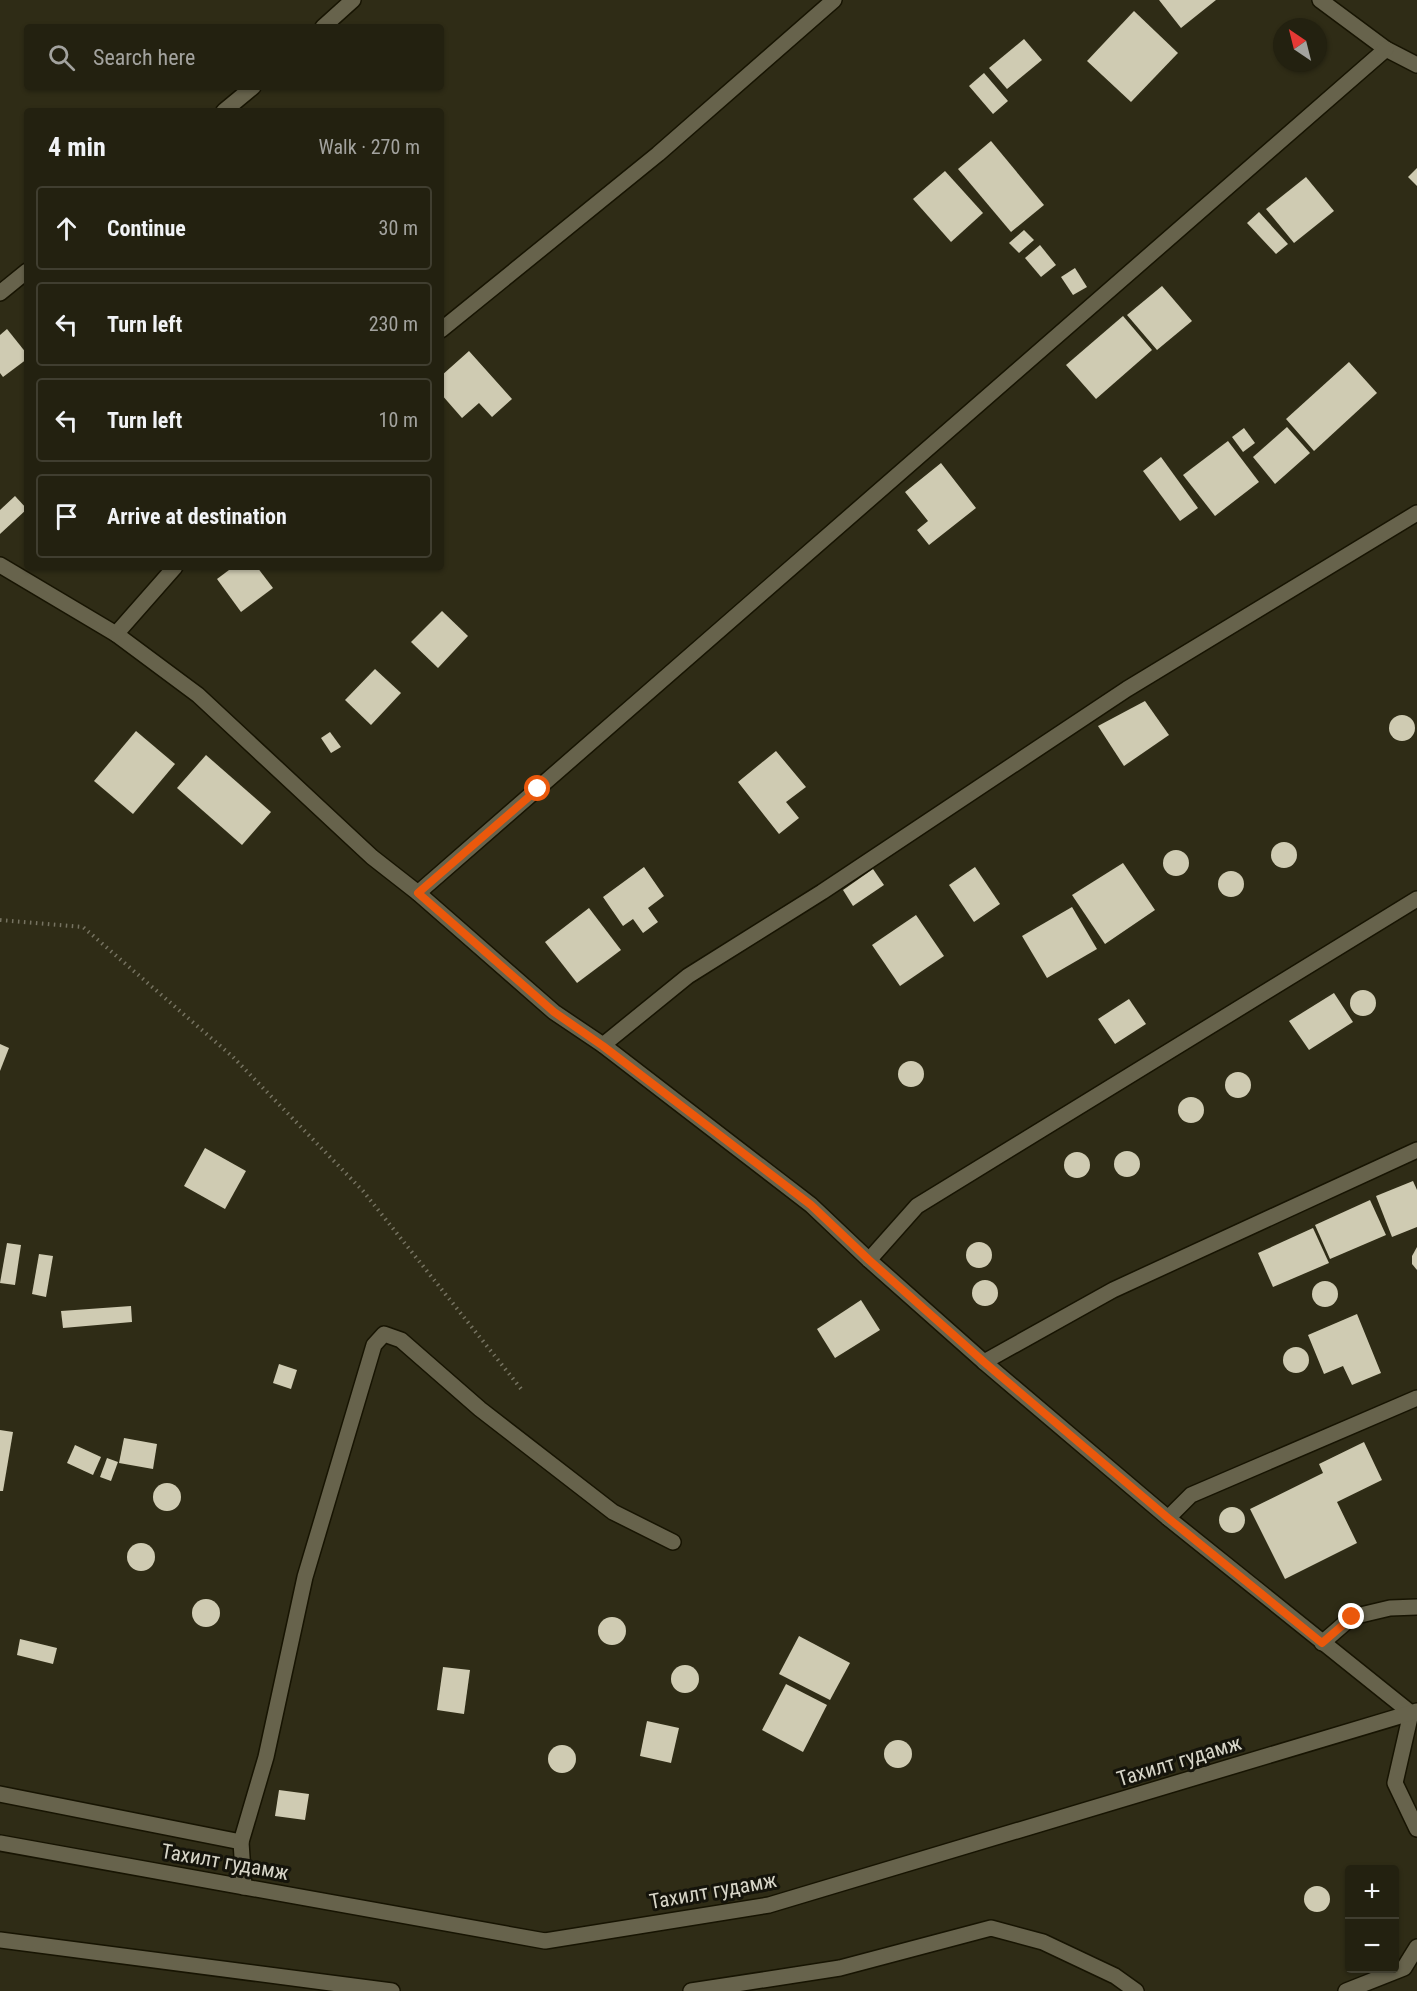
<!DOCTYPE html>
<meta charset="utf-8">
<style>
:root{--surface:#232110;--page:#2f2e1e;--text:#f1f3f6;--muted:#a3a39f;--line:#403e30}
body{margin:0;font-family:"Roboto Condensed",sans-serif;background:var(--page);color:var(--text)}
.controls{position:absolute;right:18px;bottom:18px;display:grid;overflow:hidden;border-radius:6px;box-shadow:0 2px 4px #0004}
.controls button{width:54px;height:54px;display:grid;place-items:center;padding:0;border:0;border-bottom:2px solid var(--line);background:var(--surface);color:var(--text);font:30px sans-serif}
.compass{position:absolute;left:1273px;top:18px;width:54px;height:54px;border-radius:50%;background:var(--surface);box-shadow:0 2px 4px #0004;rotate:325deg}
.stop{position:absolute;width:18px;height:18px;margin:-14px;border:4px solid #ea580c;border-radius:50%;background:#fff}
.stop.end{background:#ea580c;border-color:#fff;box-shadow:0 2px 6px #0008}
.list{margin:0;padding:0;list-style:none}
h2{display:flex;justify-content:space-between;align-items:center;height:78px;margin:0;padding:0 24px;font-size:26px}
h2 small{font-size:20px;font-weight:400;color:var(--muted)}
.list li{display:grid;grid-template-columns:39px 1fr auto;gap:18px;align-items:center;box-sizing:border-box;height:84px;margin:0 12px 12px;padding:0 12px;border:2px solid var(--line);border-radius:6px}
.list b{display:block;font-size:22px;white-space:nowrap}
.list em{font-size:20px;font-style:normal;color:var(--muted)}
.icon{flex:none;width:33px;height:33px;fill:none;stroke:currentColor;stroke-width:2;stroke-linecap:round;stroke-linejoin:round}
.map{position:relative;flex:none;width:1417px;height:1991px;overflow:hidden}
.search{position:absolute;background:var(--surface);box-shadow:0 2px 4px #0004;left:24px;top:24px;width:420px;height:66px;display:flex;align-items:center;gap:15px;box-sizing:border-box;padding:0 21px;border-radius:6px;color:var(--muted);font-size:22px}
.panel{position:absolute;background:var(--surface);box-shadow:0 2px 4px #0004;left:24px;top:108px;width:420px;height:462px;border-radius:6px}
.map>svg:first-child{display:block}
</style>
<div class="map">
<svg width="1417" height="1991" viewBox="0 0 1417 1991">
<rect width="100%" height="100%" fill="#2f2c16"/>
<g fill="#cfcbb2">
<path d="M1159 0H1216L1181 28Z"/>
<path d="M1134 11 1178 53 1131 102 1087 61Z"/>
<path d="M1024 39 1042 60 1007 89 989 68Z"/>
<path d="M984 73 1008 101 993 114 969 86Z"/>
<path d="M991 141 1044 205 1011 232 958 169Z"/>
<path d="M1417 168V186L1408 177Z"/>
<path d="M945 171 983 213 951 242 913 199Z"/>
<path d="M1306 177 1334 211 1294 243 1266 209Z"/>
<path d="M1259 212 1288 244 1276 254 1247 223Z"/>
<path d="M1024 230 1034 240 1019 253 1009 243Z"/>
<path d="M1040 245 1056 265 1041 277 1025 258Z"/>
<path d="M1075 268 1087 287 1073 295 1061 277Z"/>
<path d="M1162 286 1192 321 1157 350 1127 315Z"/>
<path d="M1123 316 1152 350 1096 399 1066 365Z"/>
<path d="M7 329 27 354V359L3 377 0 373V335Z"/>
<path d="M469 351 512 399 492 417 479 403 462 418 441 394V376Z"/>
<path d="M1349 362 1377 393 1314 451 1286 419Z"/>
<path d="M1287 427 1310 453 1275 484 1253 457Z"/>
<path d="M1244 428 1255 443 1243 452 1232 437Z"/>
<path d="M1228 441 1259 482 1215 516 1183 475Z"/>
<path d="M1161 457 1198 508 1180 521 1143 471Z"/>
<path d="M941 463 976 508 929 545 917 530 928 521 905 492Z"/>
<path d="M15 496 27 509 0 534V510Z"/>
<path d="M233 567H257L273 588 241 612 217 579Z"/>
<path d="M442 611 468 636 438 668 411 642Z"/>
<path d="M375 669 401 693 371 725 345 700Z"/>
<path d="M1145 701 1169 735 1124 766 1098 726Z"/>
<circle cx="1402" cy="728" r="13"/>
<path d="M136 731 175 764 133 814 94 781Z"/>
<path d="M330 732 341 747 331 753 321 738Z"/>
<path d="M776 751 806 787 786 802 799 818 779 834 738 782Z"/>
<path d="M206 755 271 812 242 845 177 788Z"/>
<circle cx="1284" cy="855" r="13"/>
<circle cx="1176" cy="863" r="13"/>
<path d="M1123 863 1155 910 1105 944 1072 895Z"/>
<path d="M644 867 664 896 648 908 658 922 643 933 633 919 623 926 603 897Z"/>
<path d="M975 867 1000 904 974 922 949 885Z"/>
<path d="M873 869 884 885 853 906 843 890Z"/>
<circle cx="1231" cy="884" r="13"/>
<path d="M1072 907 1097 949 1047 978 1022 936Z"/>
<path d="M589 908 621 950 577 983 545 942Z"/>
<path d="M916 915 944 956 900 986 872 945Z"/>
<circle cx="1363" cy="1003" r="13"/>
<path d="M1334 993 1353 1022 1309 1050 1289 1021Z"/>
<path d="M1129 999 1146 1024 1115 1044 1098 1019Z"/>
<path d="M0 1044 9 1048 0 1071Z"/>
<circle cx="911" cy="1074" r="13"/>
<circle cx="1238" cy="1085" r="13"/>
<circle cx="1191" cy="1110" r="13"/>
<path d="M205 1148 246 1171 225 1209 184 1186Z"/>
<circle cx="1127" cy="1164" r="13"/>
<circle cx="1077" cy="1165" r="13"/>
<path d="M1413 1181 1417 1190V1227L1392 1237 1376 1196Z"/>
<path d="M1370 1200 1386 1235 1330 1259 1315 1225Z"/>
<path d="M1313 1228 1329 1263 1273 1287 1258 1253Z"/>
<circle cx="979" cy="1255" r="13"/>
<path d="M7 1243 21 1245 15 1285 0 1283Z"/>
<path d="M1417 1247V1270L1412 1264V1256Z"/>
<path d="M39 1254 53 1256 46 1297 32 1294Z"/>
<circle cx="985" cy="1293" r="13"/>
<circle cx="1325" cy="1294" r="13"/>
<path d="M861 1300 880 1330 835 1358 817 1329Z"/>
<path d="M131 1306 132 1322 63 1328 61 1311Z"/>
<path d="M1357 1314 1381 1373 1352 1385 1343 1366 1324 1374 1308 1335Z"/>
<circle cx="1296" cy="1360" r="13"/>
<path d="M279 1364 297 1370 291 1389 273 1383Z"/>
<path d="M0 1430 13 1432 3 1491H0Z"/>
<path d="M124 1438 157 1444 153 1469 119 1463Z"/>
<path d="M1364 1442 1382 1480 1337 1502 1357 1543 1285 1579 1250 1509 1323 1473 1319 1464Z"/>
<path d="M75 1445 101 1457 93 1475 67 1463Z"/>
<path d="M107 1458 118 1462 111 1481 100 1477Z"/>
<circle cx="167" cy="1497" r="14"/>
<circle cx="1232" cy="1520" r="13"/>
<circle cx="141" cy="1557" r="14"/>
<circle cx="206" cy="1613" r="14"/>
<circle cx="612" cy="1631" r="14"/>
<path d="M799 1636 850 1663 830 1700 779 1674Z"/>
<path d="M20 1639 57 1648 53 1664 17 1655Z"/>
<circle cx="685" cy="1679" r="14"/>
<path d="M443 1667 470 1670 464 1714 437 1710Z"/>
<path d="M786 1684 827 1705 803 1752 762 1730Z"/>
<path d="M647 1721 679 1728 671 1763 640 1756Z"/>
<circle cx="898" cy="1754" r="14"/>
<circle cx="562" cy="1759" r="14"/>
<path d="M279 1790 309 1794 305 1820 275 1816Z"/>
<circle cx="1317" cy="1899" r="13"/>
</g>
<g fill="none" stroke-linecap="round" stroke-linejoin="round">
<defs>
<g id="minor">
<path d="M1320 0 1386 49 1417 65"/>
<path d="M323 27 353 0"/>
<path d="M224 111 253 87"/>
<path d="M0 293 27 271"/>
<path d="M441 330 658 154 834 0"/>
<path d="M0 565 116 634 198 695 372 857 418 893 554 1012 603 1045 811 1205 869 1260 984 1362 1168 1518 1411 1713 1395 1783 1417 1829"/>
<path d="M116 634 175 567"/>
<path d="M418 893 1386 49"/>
<path d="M603 1045 688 976 822 892 1127 689 1417 513"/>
<path d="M869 1260 917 1206 1417 899"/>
<path d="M984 1362 1113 1290 1417 1150"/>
<path d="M1168 1518 1191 1495 1417 1398"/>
<path d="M1322 1643 1352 1617 1390 1608 1417 1607"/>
<path d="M0 1794 241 1842 244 1887"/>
<path d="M241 1842 266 1757 305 1577 374 1345 384 1334 401 1340 480 1409 613 1512 673 1542"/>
<path d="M0 1940 392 1991"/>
<path d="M691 1991 840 1968 991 1928 1043 1942 1115 1976 1136 1991"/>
<path d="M1346 1991 1404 1968 1417 1947"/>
</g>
<path id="secondary" d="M0 1843 545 1941 769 1905 1417 1711"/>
</defs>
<use href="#minor" stroke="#171402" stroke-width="18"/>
<use href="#secondary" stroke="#171402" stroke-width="18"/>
<path stroke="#767361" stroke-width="4" stroke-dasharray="1.5 4.5" stroke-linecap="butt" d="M0 920 83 927 233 1057 363 1191 522 1390"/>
<use href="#minor" stroke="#67634c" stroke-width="15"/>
<use href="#secondary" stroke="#67634c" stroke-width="15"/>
</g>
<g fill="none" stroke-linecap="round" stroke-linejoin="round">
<path stroke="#ea580c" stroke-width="8" d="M538 789 418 893 554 1012 603 1046 811 1205 869 1260 984 1362 1168 1518 1322 1643 1352 1617"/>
</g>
<g text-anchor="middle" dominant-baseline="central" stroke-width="6" stroke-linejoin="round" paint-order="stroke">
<g font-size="21" fill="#d7d5c8" stroke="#15140b">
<text transform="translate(1179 1761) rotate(-17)">Тахилт гудамж</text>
<text transform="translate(225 1862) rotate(10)">Тахилт гудамж</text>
<text transform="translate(713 1891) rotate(-10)">Тахилт гудамж</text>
</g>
</g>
</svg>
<div class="controls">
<button>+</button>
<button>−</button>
</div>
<svg class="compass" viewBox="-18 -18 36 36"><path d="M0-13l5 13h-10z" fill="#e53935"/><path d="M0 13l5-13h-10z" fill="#a3a39f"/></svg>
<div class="stop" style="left:538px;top:789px"></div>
<div class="stop end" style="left:1352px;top:1617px"></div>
<div class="search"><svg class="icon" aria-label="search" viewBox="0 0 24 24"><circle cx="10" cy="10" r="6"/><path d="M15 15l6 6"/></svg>Search here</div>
<section class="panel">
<h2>4 min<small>Walk · 270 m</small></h2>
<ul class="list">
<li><svg class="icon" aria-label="ahead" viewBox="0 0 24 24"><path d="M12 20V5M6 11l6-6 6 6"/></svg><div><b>Continue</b></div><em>30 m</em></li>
<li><svg class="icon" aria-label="left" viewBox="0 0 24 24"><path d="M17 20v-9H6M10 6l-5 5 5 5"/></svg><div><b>Turn left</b></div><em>230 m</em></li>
<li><svg class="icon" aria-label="left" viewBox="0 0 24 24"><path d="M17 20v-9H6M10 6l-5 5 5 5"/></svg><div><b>Turn left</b></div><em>10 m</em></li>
<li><svg class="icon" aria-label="arrive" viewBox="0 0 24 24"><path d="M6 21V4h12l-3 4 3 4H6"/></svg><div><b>Arrive at destination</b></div></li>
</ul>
</section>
</div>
